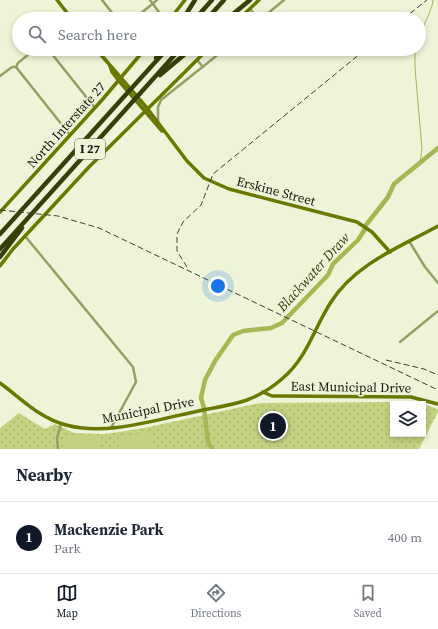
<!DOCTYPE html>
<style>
:root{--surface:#fff;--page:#f6f6f7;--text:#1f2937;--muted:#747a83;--line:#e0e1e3;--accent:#111827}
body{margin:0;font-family:"Source Serif 4",serif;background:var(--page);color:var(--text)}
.controls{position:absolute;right:12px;bottom:12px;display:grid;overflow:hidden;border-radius:0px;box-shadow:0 2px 6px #0003}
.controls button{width:36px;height:36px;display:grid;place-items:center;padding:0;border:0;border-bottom:1px solid var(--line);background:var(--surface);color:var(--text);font:20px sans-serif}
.you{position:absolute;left:218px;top:286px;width:14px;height:14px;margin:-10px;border:3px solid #fff;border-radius:50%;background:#1a73e8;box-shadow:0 0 0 6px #1a73e833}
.badge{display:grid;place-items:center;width:26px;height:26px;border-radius:50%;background:var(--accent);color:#fff;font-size:13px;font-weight:700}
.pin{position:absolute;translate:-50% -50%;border:2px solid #fff;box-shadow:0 1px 4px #0006}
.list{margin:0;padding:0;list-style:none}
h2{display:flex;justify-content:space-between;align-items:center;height:52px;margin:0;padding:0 16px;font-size:17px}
h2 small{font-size:13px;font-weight:400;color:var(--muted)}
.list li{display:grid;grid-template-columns:26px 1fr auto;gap:12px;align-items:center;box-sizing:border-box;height:72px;padding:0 16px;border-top:1px solid var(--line)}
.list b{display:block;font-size:15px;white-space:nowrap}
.list p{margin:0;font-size:13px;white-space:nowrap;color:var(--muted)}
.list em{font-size:13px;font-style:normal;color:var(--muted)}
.icon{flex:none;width:22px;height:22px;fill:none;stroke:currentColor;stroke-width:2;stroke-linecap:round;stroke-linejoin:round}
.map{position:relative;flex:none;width:438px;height:449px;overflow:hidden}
.search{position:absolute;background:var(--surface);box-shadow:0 2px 6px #0003;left:12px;right:12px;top:12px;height:44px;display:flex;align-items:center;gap:10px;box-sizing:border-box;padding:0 14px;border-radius:22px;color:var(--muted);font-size:15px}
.sheet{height:124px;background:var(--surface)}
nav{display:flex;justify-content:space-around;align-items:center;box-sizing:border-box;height:56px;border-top:1px solid var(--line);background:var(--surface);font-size:11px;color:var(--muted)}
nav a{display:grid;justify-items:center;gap:2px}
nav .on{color:var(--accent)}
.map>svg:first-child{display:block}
</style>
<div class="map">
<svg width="438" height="449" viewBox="0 0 438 449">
<defs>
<pattern id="park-dots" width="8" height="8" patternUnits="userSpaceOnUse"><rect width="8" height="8" fill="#c2d280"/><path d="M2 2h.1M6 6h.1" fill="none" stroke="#a6b46e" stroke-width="1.8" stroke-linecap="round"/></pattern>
</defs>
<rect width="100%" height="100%" fill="#edf4d7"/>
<path fill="url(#park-dots)" d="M392 402 415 404H393V434H423V404L438 409V412L419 449H0V428L19 413 45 429 55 424 74 433 106 434 144 428 260 403Z"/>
<g fill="#c2d280">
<path d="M146 432 158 449H117L123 438Z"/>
<path d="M100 435 99 449H67L65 440 68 436Z"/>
</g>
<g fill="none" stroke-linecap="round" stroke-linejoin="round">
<g stroke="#a6b754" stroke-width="1">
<path d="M419 37C422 28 434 6 433 0"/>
<path d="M415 49V68L422 149 420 162"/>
</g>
<g stroke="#a6b754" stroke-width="4.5">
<path d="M366 225 388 197 394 184 438 148"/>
<path d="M212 449 208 442 204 408 201 398 205 380 215 361 233 335 243 331 271 328 282 323 328 275 333 264 358 240 365 229"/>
</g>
<g stroke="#94a064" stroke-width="2.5">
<path d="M102 0 117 19"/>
<path d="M150 0 164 19"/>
<path d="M250 9 258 19"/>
<path d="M134 19 157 0"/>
<path d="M261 19 284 0"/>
<path d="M48 49 95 108"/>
<path d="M197 60 203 67"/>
<path d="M16 67 70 135"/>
<path d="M16 67 18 63 35 49"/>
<path d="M0 76 12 67H16"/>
<path d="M158 123V107L161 100 225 49"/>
<path d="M25 236 133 367 136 382 111 428"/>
<path d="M409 241 425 267 438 283"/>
<path d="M400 342 438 311"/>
<path d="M58 449 57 438 61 424"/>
</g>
<g stroke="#6a7800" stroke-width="3.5">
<path d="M57 0 72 19"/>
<path d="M170 19 185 0"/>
<path d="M239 19 259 0"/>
<path d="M96 49 147 108 187 161 204 178 229 189 357 222 372 232 390 252"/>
<path d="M110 66 112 72 119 81 162 131"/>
<path d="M0 212 102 100 145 49"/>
<path d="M0 266 13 249 89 167 208 49"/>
<path d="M0 383C22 399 39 418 66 425 106 436 154 420 194 412 211 408 230 406 247 400 260 395 272 388 283 378 307 358 314 328 331 302 355 264 400 247 438 226"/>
<path d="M263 392 272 396H280L411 397 438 404"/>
</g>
<g stroke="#373f09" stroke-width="4.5">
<path d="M183 19 195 0"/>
<path d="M195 19 212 0"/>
<path d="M207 19 224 0"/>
<path d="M227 19 250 0"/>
<path d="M156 58 162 49"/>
<path d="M160 75 191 49"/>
<path d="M0 234 167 49"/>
<path d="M0 249 180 49"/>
<path d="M0 257 22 228"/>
</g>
<g stroke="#3e4134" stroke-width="1" stroke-dasharray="6 3" stroke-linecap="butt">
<path d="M403 19 427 0"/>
<path d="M0 210 58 216 99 228 438 390"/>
<path d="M187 267 177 251V234L183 222 201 205 213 174 366 49"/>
<path d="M386 360 424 369 438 375"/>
</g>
</g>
<g text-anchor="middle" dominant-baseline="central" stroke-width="3" stroke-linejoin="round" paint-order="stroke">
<rect fill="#edf4d7" stroke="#595c4c" stroke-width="1" x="75" y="139" width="30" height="20" rx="3"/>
<g font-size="12" font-weight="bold" fill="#191b11">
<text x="90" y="149">I 27</text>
</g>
<g font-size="13" fill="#191b11" stroke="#edf4d7">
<text transform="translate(66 125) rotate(-48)">North Interstate 27</text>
<text transform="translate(276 191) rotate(15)">Erskine Street</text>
<text transform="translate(351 387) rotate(1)">East Municipal Drive</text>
<text transform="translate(148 410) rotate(-11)">Municipal Drive</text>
</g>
<g font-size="14" font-style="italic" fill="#394017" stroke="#edf4d7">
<text transform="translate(313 272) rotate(-48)">Blackwater Draw</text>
</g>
</g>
</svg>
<div class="controls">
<button><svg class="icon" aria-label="layers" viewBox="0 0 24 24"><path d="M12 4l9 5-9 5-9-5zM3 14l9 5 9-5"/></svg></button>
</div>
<div class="you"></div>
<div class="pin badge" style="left:273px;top:426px">1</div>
<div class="search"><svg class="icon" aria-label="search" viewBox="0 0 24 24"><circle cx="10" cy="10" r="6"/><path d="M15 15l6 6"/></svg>Search here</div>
</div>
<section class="sheet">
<h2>Nearby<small></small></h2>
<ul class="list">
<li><span class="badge">1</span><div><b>Mackenzie Park</b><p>Park</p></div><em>400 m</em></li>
</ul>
</section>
<nav>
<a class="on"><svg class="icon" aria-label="map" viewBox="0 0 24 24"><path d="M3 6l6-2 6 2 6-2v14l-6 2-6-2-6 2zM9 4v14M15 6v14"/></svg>Map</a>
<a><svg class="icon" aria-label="directions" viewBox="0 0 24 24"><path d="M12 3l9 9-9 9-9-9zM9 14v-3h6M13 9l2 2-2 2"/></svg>Directions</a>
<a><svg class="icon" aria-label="saved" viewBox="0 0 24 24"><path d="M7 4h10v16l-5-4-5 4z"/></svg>Saved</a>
</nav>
